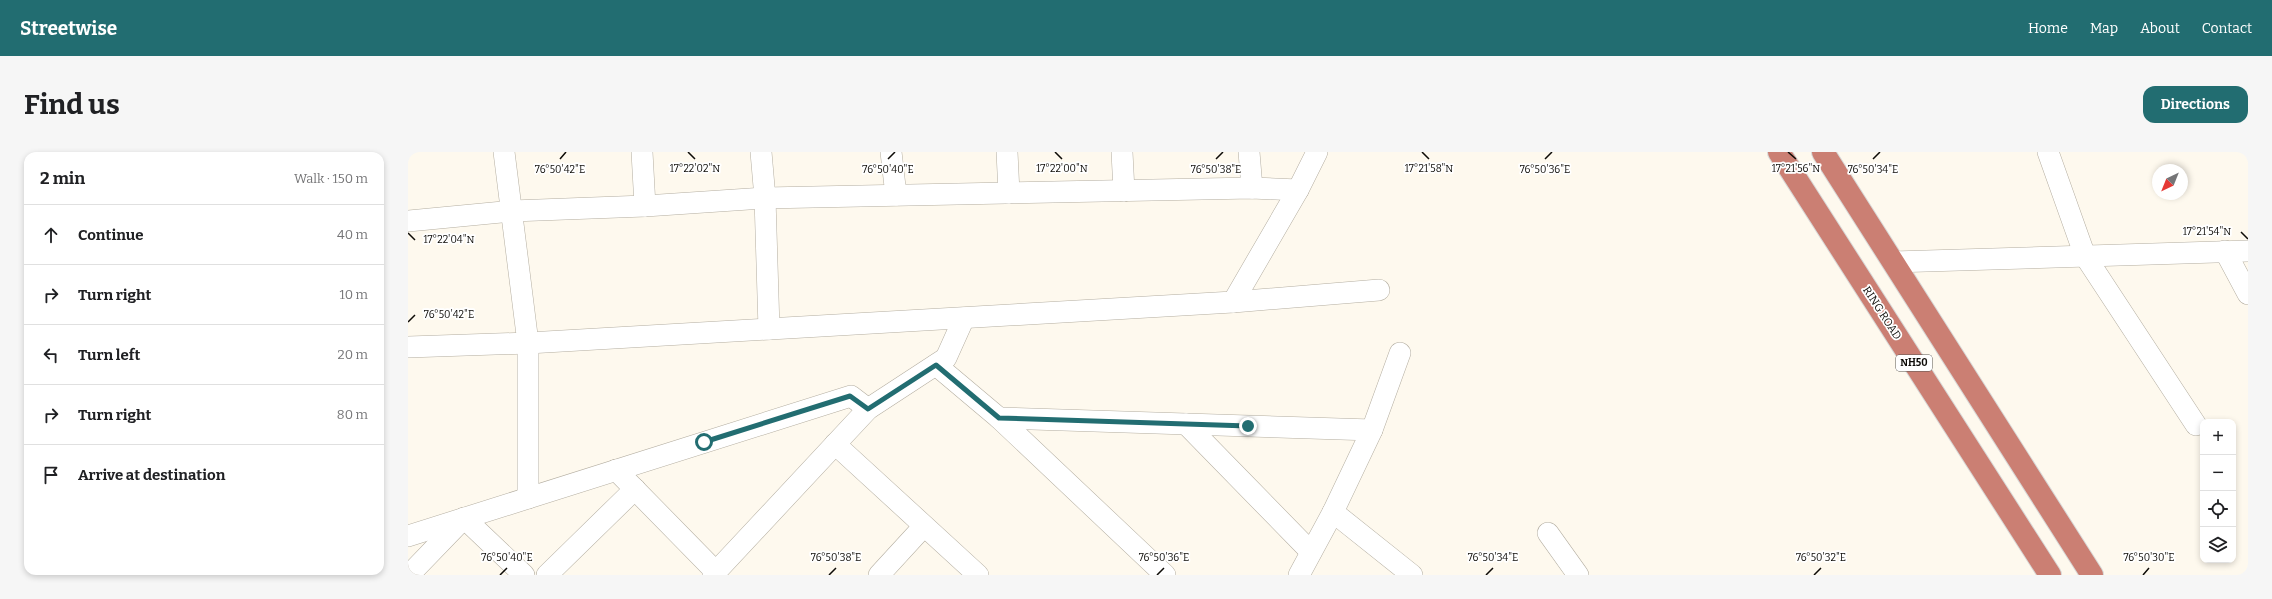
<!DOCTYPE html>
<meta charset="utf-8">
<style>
:root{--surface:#fff;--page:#f6f6f6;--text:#202124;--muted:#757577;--line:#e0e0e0;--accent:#226d71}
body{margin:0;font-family:Bitter,serif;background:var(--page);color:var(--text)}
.controls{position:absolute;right:12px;bottom:12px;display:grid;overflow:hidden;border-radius:8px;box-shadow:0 2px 6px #0003}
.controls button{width:36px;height:36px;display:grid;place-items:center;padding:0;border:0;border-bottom:1px solid var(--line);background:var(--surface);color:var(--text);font:20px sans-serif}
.compass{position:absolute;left:1744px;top:12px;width:36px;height:36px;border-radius:50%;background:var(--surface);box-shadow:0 2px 6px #0003;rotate:223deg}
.stop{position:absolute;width:12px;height:12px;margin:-9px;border:3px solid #226d71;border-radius:50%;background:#fff}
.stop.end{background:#226d71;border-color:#fff;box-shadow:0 1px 4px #0008}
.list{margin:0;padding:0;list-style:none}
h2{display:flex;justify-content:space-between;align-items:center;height:52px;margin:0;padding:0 16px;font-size:17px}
h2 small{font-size:13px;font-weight:400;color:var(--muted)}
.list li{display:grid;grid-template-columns:26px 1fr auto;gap:12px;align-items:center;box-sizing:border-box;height:60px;padding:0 16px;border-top:1px solid var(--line)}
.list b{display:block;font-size:15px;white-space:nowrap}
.list em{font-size:13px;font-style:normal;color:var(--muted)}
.icon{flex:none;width:22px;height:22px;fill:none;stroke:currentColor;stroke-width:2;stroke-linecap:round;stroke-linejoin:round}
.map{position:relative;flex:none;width:1840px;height:423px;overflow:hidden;border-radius:12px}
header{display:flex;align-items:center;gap:24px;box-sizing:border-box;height:56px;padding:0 20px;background:var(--accent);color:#fff}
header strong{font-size:19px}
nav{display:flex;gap:22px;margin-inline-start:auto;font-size:14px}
.intro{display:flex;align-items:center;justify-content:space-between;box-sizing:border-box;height:96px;padding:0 24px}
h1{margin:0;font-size:28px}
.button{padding:10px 18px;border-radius:12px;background:var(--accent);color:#fff;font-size:14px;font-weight:700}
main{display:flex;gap:24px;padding:0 24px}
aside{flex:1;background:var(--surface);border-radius:12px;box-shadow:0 2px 6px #0003}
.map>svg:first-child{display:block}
</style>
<header>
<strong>Streetwise</strong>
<nav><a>Home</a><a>Map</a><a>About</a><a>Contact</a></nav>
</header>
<div class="intro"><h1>Find us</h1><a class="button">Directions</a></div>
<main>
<aside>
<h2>2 min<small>Walk · 150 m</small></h2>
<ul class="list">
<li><svg class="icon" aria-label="ahead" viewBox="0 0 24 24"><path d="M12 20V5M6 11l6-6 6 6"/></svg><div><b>Continue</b></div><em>40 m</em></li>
<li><svg class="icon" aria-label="right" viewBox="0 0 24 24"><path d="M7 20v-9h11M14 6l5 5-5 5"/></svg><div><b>Turn right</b></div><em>10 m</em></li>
<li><svg class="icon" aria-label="left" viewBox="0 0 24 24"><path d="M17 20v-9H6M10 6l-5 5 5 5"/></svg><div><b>Turn left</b></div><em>20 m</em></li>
<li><svg class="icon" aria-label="right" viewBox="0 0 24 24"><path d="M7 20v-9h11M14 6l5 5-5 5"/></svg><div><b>Turn right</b></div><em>80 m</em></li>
<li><svg class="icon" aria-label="arrive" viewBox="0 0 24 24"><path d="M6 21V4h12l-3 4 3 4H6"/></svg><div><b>Arrive at destination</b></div></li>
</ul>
</aside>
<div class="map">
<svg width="1840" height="423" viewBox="0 0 1840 423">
<rect width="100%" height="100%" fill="#fef9ee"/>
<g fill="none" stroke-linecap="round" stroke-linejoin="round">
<defs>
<g id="street">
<path d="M96 0 120 191V346"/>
<path d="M234 0 237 54"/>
<path d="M353 0 357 46 361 177"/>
<path d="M483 0 488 43"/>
<path d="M599 0 601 41"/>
<path d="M714 0 716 39"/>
<path d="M841 0 844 36"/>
<path d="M1640 0 1677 104 1788 273"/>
<path d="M0 69 104 59 237 54 357 46 844 36 890 38"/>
<path d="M1817 99 1840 142"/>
<path d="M1485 110 1840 99"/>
<path d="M825 150 971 138"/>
<path d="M0 195 120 191 825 150 890 38 909 0"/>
<path d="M528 213 591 266 757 423"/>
<path d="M591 266 964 278"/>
<path d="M778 272 903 400"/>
<path d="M427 292 570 423"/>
<path d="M208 318 308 420"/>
<path d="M925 360 1004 423"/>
<path d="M1140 381 1170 423"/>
<path d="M0 384 443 244 460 257"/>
<path d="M1 423 56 366 116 423"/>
<path d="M139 423 227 337"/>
<path d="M305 423 460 257 538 206 556 166"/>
<path d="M471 423 516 374"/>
<path d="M891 423 925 360 964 278 992 201"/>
</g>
<g id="highway">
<path d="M1371 0 1642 423"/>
<path d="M1415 0 1684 423"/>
</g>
</defs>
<use href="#street" stroke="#b4aea1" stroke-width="22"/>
<use href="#highway" stroke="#d8d8d7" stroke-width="24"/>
<use href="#street" stroke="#fff" stroke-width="21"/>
<use href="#highway" stroke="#cb7f73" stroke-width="22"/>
</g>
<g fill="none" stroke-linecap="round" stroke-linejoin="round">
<path stroke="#226d71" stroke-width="5" d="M296 290 442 244 460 257 528 213 591 266 840 274"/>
</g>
<path fill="none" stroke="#0d0b07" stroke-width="1.5" d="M280 0 287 7M647 0 654 7M1014 0 1021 7M1380 0 1388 7M152 7 158 0M480 7 487 0M808 7 815 0M1137 7 1144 0M1465 7 1472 0M1833 80 1840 87M0 81 7 88M0 170 7 163M92 423 99 416M421 423 428 416M749 423 756 416M1078 423 1085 416M1406 423 1413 416M1735 423 1741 416"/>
<g text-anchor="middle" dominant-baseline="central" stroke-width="3.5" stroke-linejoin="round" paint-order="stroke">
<rect fill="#fff" stroke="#565451" stroke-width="1" x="1488" y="203" width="36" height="16" rx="3"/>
<g font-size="10" font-weight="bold" fill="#0d0b07">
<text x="1506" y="211">NH50</text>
</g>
<g font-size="11" fill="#0d0b07" stroke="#fff">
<text transform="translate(1474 161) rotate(57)">RING ROAD</text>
</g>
</g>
<g font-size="10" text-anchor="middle" fill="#0d0b07" stroke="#fff" stroke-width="3.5" stroke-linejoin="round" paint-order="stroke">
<text x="1021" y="20">17°21'58"N</text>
<text x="1388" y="20">17°21'56"N</text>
<text x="287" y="20">17°22'02"N</text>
<text x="654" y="20">17°22'00"N</text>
<text x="1465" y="21">76°50'34"E</text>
<text x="152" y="21">76°50'42"E</text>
<text x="480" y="21">76°50'40"E</text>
<text x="808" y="21">76°50'38"E</text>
<text x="1137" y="21">76°50'36"E</text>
<text x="1799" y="83">17°21'54"N</text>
<text x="41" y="91">17°22'04"N</text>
<text x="41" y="166">76°50'42"E</text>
<text x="99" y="409">76°50'40"E</text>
<text x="428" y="409">76°50'38"E</text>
<text x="756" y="409">76°50'36"E</text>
<text x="1085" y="409">76°50'34"E</text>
<text x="1413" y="409">76°50'32"E</text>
<text x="1741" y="409">76°50'30"E</text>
</g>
</svg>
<div class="controls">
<button>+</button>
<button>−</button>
<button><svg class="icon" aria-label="locate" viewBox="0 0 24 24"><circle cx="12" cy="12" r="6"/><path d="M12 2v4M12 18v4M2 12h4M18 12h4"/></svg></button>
<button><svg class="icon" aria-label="layers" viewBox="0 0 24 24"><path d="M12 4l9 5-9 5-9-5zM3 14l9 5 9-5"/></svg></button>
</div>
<svg class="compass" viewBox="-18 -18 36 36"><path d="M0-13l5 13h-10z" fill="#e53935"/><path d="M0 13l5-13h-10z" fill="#757577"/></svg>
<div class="stop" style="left:296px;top:290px"></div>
<div class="stop end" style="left:840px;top:274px"></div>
</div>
</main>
